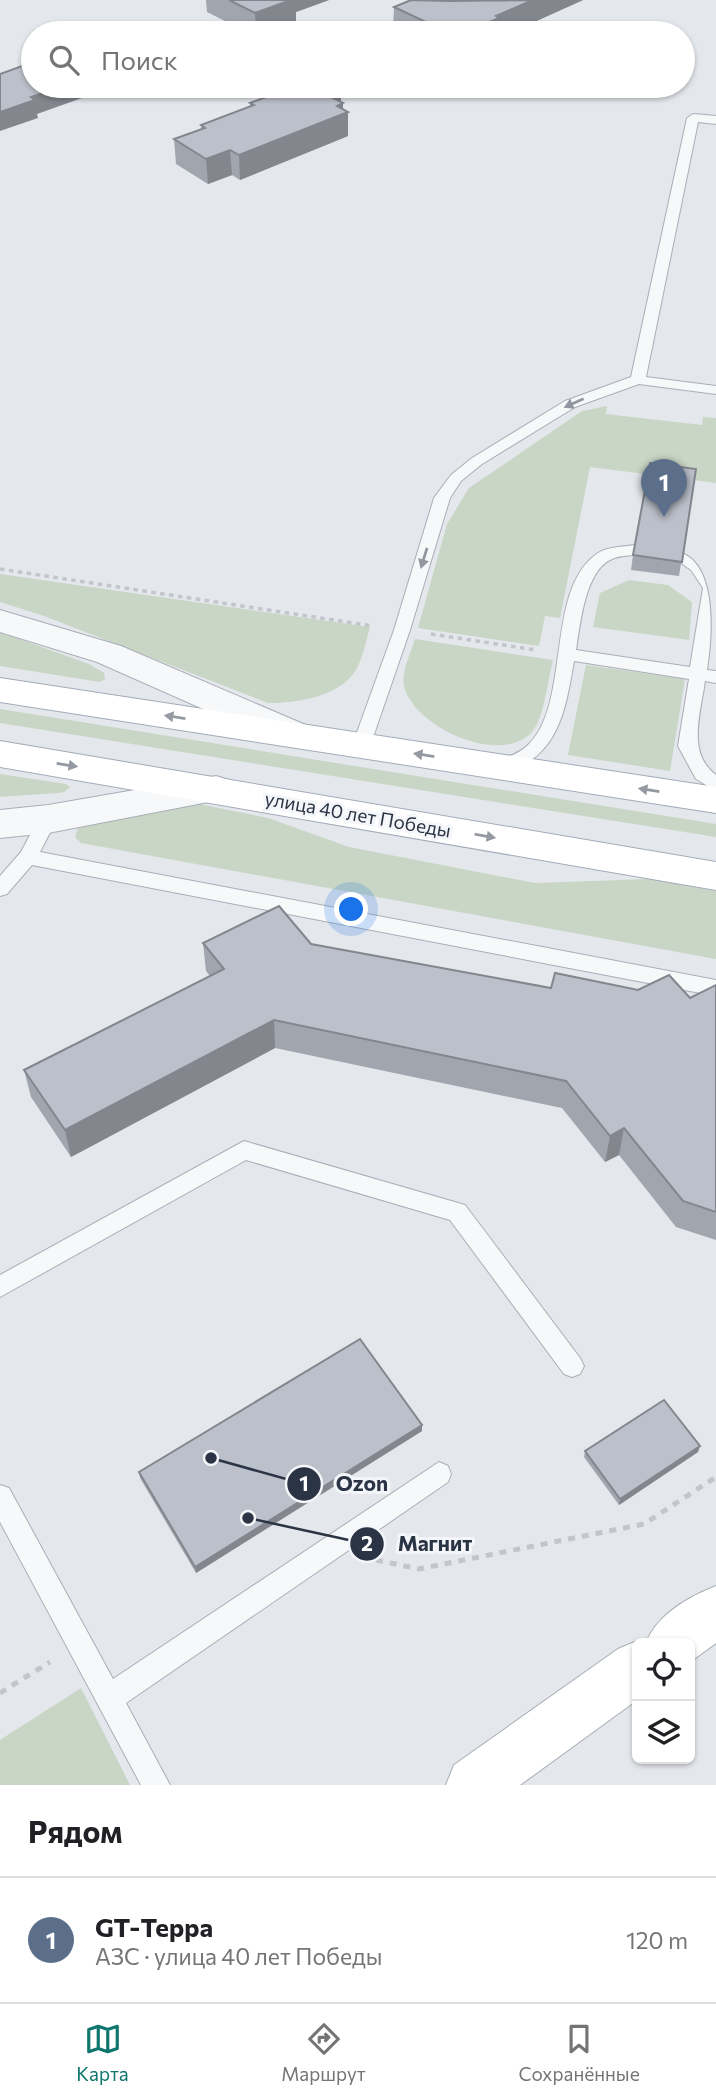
<!DOCTYPE html>
<html lang="ru">
<meta charset="utf-8">
<style>
:root{--surface:#fff;--page:#f2f2f2;--text:#202124;--muted:#757577;--line:#e0e0e0;--accent:#0f766e}
body{margin:0;font-family:Commissioner,sans-serif;background:var(--page);color:var(--text)}
.controls{position:absolute;right:21px;bottom:21px;display:grid;overflow:hidden;border-radius:10px;box-shadow:0 2px 5px #0004}
.controls button{width:63px;height:63px;display:grid;place-items:center;padding:0;border:0;border-bottom:2px solid var(--line);background:var(--surface);color:var(--text);font:35px sans-serif}
.you{position:absolute;left:352px;top:910px;width:24px;height:24px;margin:-18px;border:5px solid #fff;border-radius:50%;background:#1a73e8;box-shadow:0 0 0 10px #1a73e833}
.badge{display:grid;place-items:center;width:46px;height:46px;border-radius:50%;background:var(--accent);color:#fff;font-size:23px;font-weight:700}
.pin{position:absolute;translate:-50% -58px;filter:drop-shadow(0 2px 4px #0008)}
.pin::after{content:'';position:absolute;top:37px;width:24px;height:21px;background:inherit;clip-path:polygon(0 0,100% 0,50% 100%)}
.list{margin:0;padding:0;list-style:none}
h2{display:flex;justify-content:space-between;align-items:center;height:91px;margin:0;padding:0 28px;font-size:30px}
h2 small{font-size:23px;font-weight:400;color:var(--muted)}
.list li{display:grid;grid-template-columns:46px 1fr auto;gap:21px;align-items:center;box-sizing:border-box;height:126px;padding:0 28px;border-top:2px solid var(--line)}
.list b{display:block;font-size:26px;white-space:nowrap}
.list p{margin:0;font-size:23px;white-space:nowrap;color:var(--muted)}
.list em{font-size:23px;font-style:normal;color:var(--muted)}
.icon{flex:none;width:38px;height:38px;fill:none;stroke:currentColor;stroke-width:2;stroke-linecap:round;stroke-linejoin:round}
.map{position:relative;flex:none;width:716px;height:1785px;overflow:hidden}
.search{position:absolute;background:var(--surface);box-shadow:0 2px 5px #0004;left:21px;right:21px;top:21px;height:77px;display:flex;align-items:center;gap:18px;box-sizing:border-box;padding:0 24px;border-radius:38px;color:var(--muted);font-size:26px}
.sheet{height:217px;background:var(--surface)}
nav{display:flex;justify-content:space-around;align-items:center;box-sizing:border-box;height:98px;border-top:2px solid var(--line);background:var(--surface);font-size:19px;color:var(--muted)}
nav a{display:grid;justify-items:center;gap:4px}
nav .on{color:var(--accent)}
.map>svg:first-child{display:block}
</style>
<div class="map">
<svg width="716" height="1785" viewBox="0 0 716 1785">
<rect width="100%" height="100%" fill="#e4e7ec"/>
<g fill="#c9d6c5">
<path d="M607 406 606 414 702 425 703 417 716 418V483L590 467 560 618 545 616 539 646 418 628 447 524 469 488 582 411Z"/>
<path d="M0 574 370 627C366 641 362 662 354 673 335 698 296 703 268 703L44 616 0 602Z"/>
<path d="M629 580 668 585 692 602 689 640 593 627 600 593Z"/>
<path d="M0 632 89 664 104 673 105 679 100 682 0 666Z"/>
<path d="M415 639 553 660C548 679 544 718 532 732 500 767 413 726 404 686 401 672 411 652 415 639Z"/>
<path d="M586 665 685 679 670 771 568 755Z"/>
<path d="M0 709 716 824V837L0 723Z"/>
<path d="M0 774 66 784 70 787 64 792 57 793 0 797Z"/>
<path d="M184 801 268 818 349 847 535 883 649 879 716 891V959L81 843 75 837 78 827Z"/>
<path d="M81 1688 130 1785H0V1740Z"/>
</g>
<g fill="none" stroke-linecap="round" stroke-linejoin="round">
<defs>
<g id="service">
<path d="M693 114 716 116V124L698 122 646 377 716 386V394L639 384 575 407 482 464 461 481 450 498 410 630 370 746 367 750H355L352 746 394 630 434 498 451 475 472 458 565 401 631 377 687 118Z"/>
<path d="M634 545 642 550 640 554C631 556 620 555 612 559 585 570 580 625 576 650L690 667 703 588 691 570 674 558 682 553C716 567 713 631 707 670L716 671V683L705 681C701 712 686 753 716 775V791L696 779 678 746 689 679 574 661C567 701 561 747 521 766 512 770 504 774 495 772L492 767 495 762C505 758 519 754 528 745 572 703 544 589 598 553 607 547 623 547 634 545Z"/>
<path d="M48 812 55 814 57 819 40 852 716 980V996L32 865 7 894 0 896V876L21 852 41 814Z"/>
<path d="M244 1141 465 1205 580 1358 584 1366 580 1374 572 1377 564 1374 450 1220 246 1160 0 1297V1275Z"/>
<path d="M439 1462 448 1466 451 1474 448 1482 126 1703 170 1785H141L0 1522V1485L9 1488 113 1679Z"/>
</g>
<g id="minor">
<path d="M0 610 121 646 308 726 313 735 308 744 295 747 282 744 97 662 0 632Z"/>
<path d="M216 776 229 780 234 789 229 798 48 833 0 838V810L48 805Z"/>
</g>
<g id="secondary">
<path d="M716 1586V1643L690 1662V1643H646C657 1615 688 1597 716 1586Z"/>
<path d="M637 1641 641 1643H637V1700L520 1785H446L454 1765 618 1649Z"/>
</g>
<g id="primary">
<path d="M0 678 716 787V813L0 702Z"/>
<path d="M0 741 716 862V890L0 767Z"/>
</g>
</defs>
<use href="#service" stroke="#a9aeb7" stroke-width="2"/>
<use href="#minor" stroke="#a9aeb7" stroke-width="2"/>
<use href="#secondary" stroke="#a9aeb7" stroke-width="2"/>
<use href="#primary" stroke="#a3abb8" stroke-width="2"/>
<g stroke="#c2c5cb" stroke-width="3.5" stroke-dasharray="4.5 4.5" stroke-linecap="butt">
<path d="M0 569 373 626"/>
<path d="M431 634 536 650"/>
</g>
<g stroke="#c2c5cb" stroke-width="5" stroke-dasharray="7 7" stroke-linecap="butt">
<path d="M376 1560 419 1569 644 1524 716 1477"/>
<path d="M0 1693 50 1662"/>
</g>
<use href="#service" fill="#f7f8fa" fill-rule="evenodd"/>
<use href="#minor" fill="#f7f8fa" fill-rule="evenodd"/>
<use href="#secondary" fill="#fff" fill-rule="evenodd"/>
<use href="#primary" fill="#fff" fill-rule="evenodd"/>
</g>
<g fill="#a1a5ae">
<path d="M206 0H329L296 12V22L266 33H249L207 12Z"/>
<path d="M450 0H583L510 33H399L393 31 394 7Z"/>
<path d="M296 92 341 102 348 136 240 180 232 175 208 184 176 164 174 139 201 129V125L250 107V103Z"/>
<path d="M696 469 679 576 631 570 633 555Z"/>
<path d="M203 943 311 944 551 988 638 990 690 998 716 985V1240L676 1227 619 1155 605 1162 562 1108 275 1048 71 1157 31 1097 24 1070 210 976 206 971Z"/>
<path d="M422 1431 196 1573 140 1478 139 1472Z"/>
<path d="M700 1446 698 1452 619 1505 584 1457 585 1451Z"/>
</g>
<g fill="#83868d">
<path d="M284 0H329L296 12V22L266 33H256L255 13Z"/>
<path d="M533 0H583L510 33H474L475 28 496 16Z"/>
<path d="M468 25V33H449Z"/>
<path d="M63 86H80L82 98 37 114 38 118 0 131V112L31 97Z"/>
<path d="M341 95V104L343 103V113L348 112V136L240 180 239 155 333 98Z"/>
<path d="M230 150 232 175 208 184 206 159Z"/>
<path d="M274 1020 275 1048 71 1157 65 1130Z"/>
<path d="M624 1128 619 1155 605 1162 610 1136Z"/>
<path d="M422 1425V1431L196 1573 195 1567Z"/>
<path d="M700 1446 698 1452 619 1505 620 1499Z"/>
</g>
<g fill="#bbc0ca" stroke="#83868d" stroke-width="2">
<path d="M229 0H291L255 13Z"/>
<path d="M411 0 449 1 533 0 496 16 499 18 475 28 468 25 449 33 394 7Z"/>
<path d="M22 66 31 72H33V86H63L31 97 35 100 0 112V74Z"/>
<path d="M313 86H324L341 95 333 98 343 103 337 106 348 112 239 155 230 150 206 159 174 139 205 128 201 125 254 105 250 103 272 95 275 97 292 90 296 92Z"/>
<path d="M650 463 696 469 682 562 633 555Z"/>
<path d="M279 906 311 944 551 988 555 973 638 990 669 975 690 998 716 985V1212L683 1201 624 1128 610 1136 566 1081 274 1020 65 1130 24 1070 224 969 203 943Z"/>
<path d="M360 1339 422 1425 195 1567 139 1472Z"/>
<path d="M664 1400 700 1446 620 1499 585 1451Z"/>
</g>
<defs><path id="oneway-solid" d="M-6-.8H1V-3.2L6.5 0L1 3.2V.8H-6Z" transform="scale(1.75)"/></defs>
<g fill="#9196a0">
<use href="#oneway-solid" transform="translate(574 403) rotate(156)"/>
<use href="#oneway-solid" transform="translate(424 558) rotate(107)"/>
</g>
<g fill="#959aa2">
<use href="#oneway-solid" transform="translate(175 717) rotate(-171)"/>
<use href="#oneway-solid" transform="translate(424 755) rotate(-171)"/>
<use href="#oneway-solid" transform="translate(67 765) rotate(9)"/>
<use href="#oneway-solid" transform="translate(649 790) rotate(-171)"/>
<use href="#oneway-solid" transform="translate(485 836) rotate(10)"/>
</g>
<g text-anchor="middle" dominant-baseline="central" stroke-width="6" stroke-linejoin="round" paint-order="stroke">
<g font-size="19" fill="#2b3445" stroke="#f4f6f9">
<text transform="translate(358 814) rotate(10)">улица 40 лет Победы</text>
</g>
</g>
<path fill="none" stroke="#2b3445" stroke-width="2.5" d="M211 1458L304 1484M248 1518L367 1544"/>
<g fill="#2b3445" stroke="#f4f6f9" stroke-width="2.5">
<circle cx="211" cy="1458" r="7"/>
<circle cx="248" cy="1518" r="7"/>
<circle cx="304" cy="1484" r="18"/>
<circle cx="367" cy="1544" r="18"/>
</g>
<g font-size="21" text-anchor="middle" font-weight="bold" fill="#fff">
<text x="304" y="1491">1</text>
<text x="367" y="1551">2</text>
</g>
<g font-size="21" text-anchor="middle" font-weight="bold" fill="#2b3445" stroke="#f4f6f9" stroke-width="6" stroke-linejoin="round" paint-order="stroke">
<text x="362" y="1491">Ozon</text>
<text x="435" y="1551">Магнит</text>
</g>
</svg>
<div class="controls">
<button><svg class="icon" aria-label="locate" viewBox="0 0 24 24"><circle cx="12" cy="12" r="6"/><path d="M12 2v4M12 18v4M2 12h4M18 12h4"/></svg></button>
<button><svg class="icon" aria-label="layers" viewBox="0 0 24 24"><path d="M12 4l9 5-9 5-9-5zM3 14l9 5 9-5"/></svg></button>
</div>
<div class="you"></div>
<div class="pin badge" style="left:664px;top:517px;background:#5c6f8a">1</div>
<div class="search"><svg class="icon" aria-label="search" viewBox="0 0 24 24"><circle cx="10" cy="10" r="6"/><path d="M15 15l6 6"/></svg>Поиск</div>
</div>
<section class="sheet">
<h2>Рядом<small></small></h2>
<ul class="list">
<li><span class="badge" style="background:#5c6f8a">1</span><div><b>GT-Терра</b><p>АЗС · улица 40 лет Победы</p></div><em>120 m</em></li>
</ul>
</section>
<nav>
<a class="on"><svg class="icon" aria-label="map" viewBox="0 0 24 24"><path d="M3 6l6-2 6 2 6-2v14l-6 2-6-2-6 2zM9 4v14M15 6v14"/></svg>Карта</a>
<a><svg class="icon" aria-label="directions" viewBox="0 0 24 24"><path d="M12 3l9 9-9 9-9-9zM9 14v-3h6M13 9l2 2-2 2"/></svg>Маршрут</a>
<a><svg class="icon" aria-label="saved" viewBox="0 0 24 24"><path d="M7 4h10v16l-5-4-5 4z"/></svg>Сохранённые</a>
</nav>
